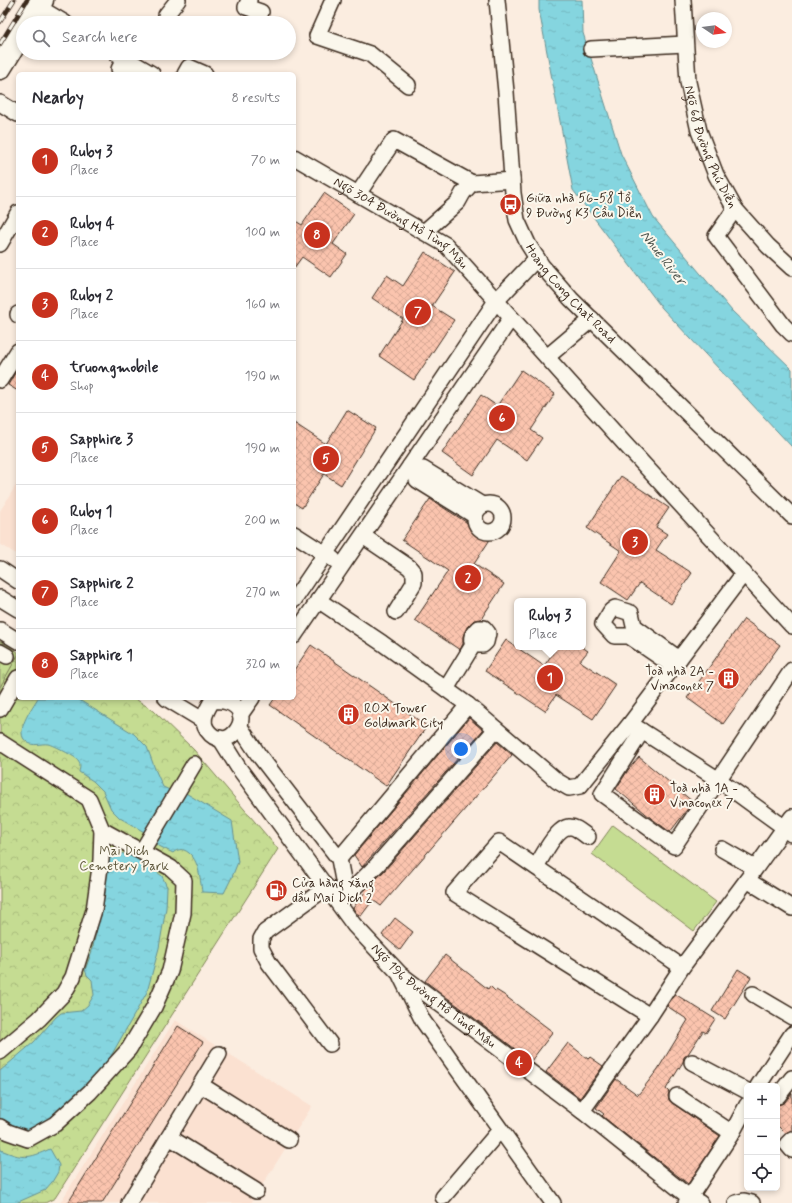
<!DOCTYPE html>
<meta charset="utf-8">
<style>
:root{--surface:#fff;--page:#f2f2f3;--text:#2b2b33;--muted:#7c7c81;--line:#e1e1e2;--accent:#c8321e}
body{margin:0;font-family:Mynerve,sans-serif;background:var(--page);color:var(--text)}
.controls{position:absolute;right:12px;bottom:12px;display:grid;overflow:hidden;border-radius:6px;box-shadow:0 2px 6px #0003}
.controls button{width:36px;height:36px;display:grid;place-items:center;padding:0;border:0;border-bottom:1px solid var(--line);background:var(--surface);color:var(--text);font:20px sans-serif}
.compass{position:absolute;left:696px;top:12px;width:36px;height:36px;border-radius:50%;background:var(--surface);box-shadow:0 2px 6px #0003;rotate:103deg}
.you{position:absolute;left:461px;top:749px;width:14px;height:14px;margin:-10px;border:3px solid #fff;border-radius:50%;background:#1a73e8;box-shadow:0 0 0 6px #1a73e833}
.badge{display:grid;place-items:center;width:26px;height:26px;border-radius:50%;background:var(--accent);color:#fff;font-size:13px;font-weight:700}
.pin{position:absolute;translate:-50% -50%;border:2px solid #fff;box-shadow:0 1px 4px #0006}
.popup{position:absolute;left:514px;top:598px;width:72px;height:52px;box-sizing:border-box;display:grid;place-content:center;border-radius:6px;background:var(--surface);filter:drop-shadow(0 1px 3px #0005);font-size:13px;white-space:nowrap;color:var(--muted)}
.popup b{font-size:15px;color:var(--text)}
.popup::after{content:'';position:absolute;left:50%;top:100%;margin-left:-8px;border:8px solid transparent;border-top-color:var(--surface)}
.list{margin:0;padding:0;list-style:none}
h2{display:flex;justify-content:space-between;align-items:center;height:52px;margin:0;padding:0 16px;font-size:17px}
h2 small{font-size:13px;font-weight:400;color:var(--muted)}
.list li{display:grid;grid-template-columns:26px 1fr auto;gap:12px;align-items:center;box-sizing:border-box;height:72px;padding:0 16px;border-top:1px solid var(--line)}
.list b{display:block;font-size:15px;white-space:nowrap}
.list p{margin:0;font-size:13px;white-space:nowrap;color:var(--muted)}
.list em{font-size:13px;font-style:normal;color:var(--muted)}
.icon{flex:none;width:22px;height:22px;fill:none;stroke:currentColor;stroke-width:2;stroke-linecap:round;stroke-linejoin:round}
.map{position:relative;flex:none;width:792px;height:1203px;overflow:hidden}
.search{position:absolute;background:var(--surface);box-shadow:0 2px 6px #0003;left:16px;top:16px;width:280px;height:44px;display:flex;align-items:center;gap:10px;box-sizing:border-box;padding:0 14px;border-radius:22px;color:var(--muted);font-size:15px}
.panel{position:absolute;background:var(--surface);box-shadow:0 2px 6px #0003;left:16px;top:72px;width:280px;height:628px;border-radius:6px}
.map>svg:first-child{display:block}
</style>
<div class="map">
<svg width="792" height="1203" viewBox="0 0 792 1203">
<defs>
<pattern id="forest-crowns" width="20" height="18" patternUnits="userSpaceOnUse"><rect width="20" height="18" fill="#c5dc92"/><path d="M2 6a3 3 0 1 1 6 0M12 15a3 3 0 1 1 6 0" fill="none" stroke="#aabd7d"/></pattern>
<pattern id="cemetery-stones" width="16" height="16" patternUnits="userSpaceOnUse"><rect width="16" height="16" fill="#c5dc92"/><path d="M2 7V4a2 2 0 0 1 4 0v3zM10 15v-3a2 2 0 0 1 4 0v3z" fill="#aabd7d"/></pattern>
<pattern id="water-ripples" width="26" height="14" patternUnits="userSpaceOnUse"><rect width="26" height="14" fill="#85d5df"/><path d="M2 4q2-2 4 0t4 0M15 11q2-2 4 0t4 0" fill="none" stroke="#74b7bf"/></pattern>
<pattern id="building-cross-hatch" width="8" height="8" patternUnits="userSpaceOnUse"><rect width="8" height="8" fill="#fbc4ae"/><path d="M0 0l8 8M0 8l8-8" fill="none" stroke="#d8a995"/></pattern>
</defs>
<rect width="100%" height="100%" fill="#fbede0"/>
<filter id="ink" filterUnits="userSpaceOnUse"><feTurbulence type="fractalNoise" baseFrequency=".025" numOctaves="2"/><feDisplacementMap in="SourceGraphic" scale="8" xChannelSelector="R" yChannelSelector="G"/><feConvolveMatrix kernelMatrix="1 2 1 2 8 2 1 2 1" color-interpolation-filters="sRGB"/></filter>
<g filter="url(#ink)">
<g fill="#fbe1d1">
<path d="M18 482V555L0 544V511Z"/>
<path d="M175 1020 312 1106 251 1203H60Z"/>
</g>
<path fill="#c5dc92" stroke="#808358" d="M613 825 716 902 694 931 592 854Z"/>
<path fill="url(#forest-crowns)" stroke="#808358" d="M18 655V698H134L154 711 194 750 278 849 55 1198 45 1203H0V687Z"/>
<path fill="url(#cemetery-stones)" stroke="#808358" d="M0 641 18 652V655L0 687Z"/>
<g fill="url(#water-ripples)" stroke="#679192">
<path d="M539 0H582L583 33 621 154 653 217 732 311 792 369V447L662 308 573 190 539 10Z"/>
<path d="M38 698H76L134 734 147 747 155 769 163 787 172 791 146 833 120 818 111 809 103 791 93 781 79 772C80 768 81 764 78 760 76 757 53 745 48 744 41 743 33 747 27 742 13 733 32 708 38 698Z"/>
<path d="M184 792 232 821 238 862 232 877 224 893 202 892C200 878 199 856 184 850 180 849 176 850 173 853L153 843Z"/>
<path d="M114 851 134 857 149 866 162 876 167 887 166 908 159 948 147 992 107 1063 63 1108 28 1133 14 1129 0 1118V1071L34 1042 56 1017 61 1013 81 1011 88 1005 94 995 92 980 87 975 85 970 92 951 105 893 104 878 107 857Z"/>
<path d="M0 1146 1 1150C23 1159 28 1159 50 1149L59 1165 58 1172 52 1182 45 1190 16 1203H0Z"/>
</g>
<g fill="url(#building-cross-hatch)" stroke="#3b2a1e">
<path d="M324 193 354 214 333 244 347 254 331 277 302 257 294 268V220L302 225Z"/>
<path d="M425 252 455 272 432 306 454 320 414 380 379 356 403 319 372 298 387 275 403 286Z"/>
<path d="M18 368V391L8 385Z"/>
<path d="M521 370 555 394 531 430 542 438 527 460 497 440 473 475 442 453 481 395 497 406Z"/>
<path d="M347 410 376 428 341 485 324 474 302 508 294 503V423L326 444Z"/>
<path d="M621 476 669 508 656 527 667 534 656 550 692 573 671 604 640 583 628 600 601 582 621 551 587 528Z"/>
<path d="M430 499 491 538 474 564 504 584 481 619 474 620 467 627 463 636V644L460 650 415 620 448 571 402 540Z"/>
<path d="M744 619 780 645 723 724 687 698Z"/>
<path d="M506 640 544 666 557 647H582L588 651 580 661 616 685 593 719 556 695 545 711 485 671Z"/>
<path d="M311 645 427 726 386 786 270 705 275 698H294V670Z"/>
<path d="M469 718 483 730 362 867 354 855Z"/>
<path d="M497 742 512 755 381 906 373 900 361 916 356 913 353 908 365 892 364 891 384 871Z"/>
<path d="M639 757 693 802 670 832 651 818 616 789 628 770Z"/>
<path d="M395 918 413 932 400 950 382 935Z"/>
<path d="M445 955 488 989 490 986 495 991 496 990 504 995 553 1032 531 1061 425 981Z"/>
<path d="M738 969 751 977 725 1019 712 1011Z"/>
<path d="M675 994 715 1019 706 1033 703 1031 688 1054 684 1057 683 1062 666 1089 669 1092 668 1096 669 1100 672 1103 720 1136 688 1184 602 1116 604 1114 596 1108 616 1079 638 1095 658 1069 688 1020 667 1006Z"/>
<path d="M178 1026 203 1042 102 1203H68Z"/>
<path d="M568 1043 588 1059 590 1057 603 1066 580 1098 546 1072Z"/>
<path d="M792 1093V1130L785 1133 777 1125V1105L781 1104 785 1102Z"/>
</g>
<g fill="none" stroke-linecap="round" stroke-linejoin="round">
<defs>
<g id="minor">
<path d="M249 0 246 7 261 12 257 23"/>
<path d="M333 0 317 36 370 54 408 85"/>
<path id="s1" d="M497 0 506 92 513 193 517 220 528 244 542 266 571 299 792 516"/>
<path id="s2" d="M683 0 688 82 699 131 716 175 735 209 768 246 792 268"/>
<path d="M38 7 65 23"/>
<path d="M166 15 178 0"/>
<path d="M591 49 685 44"/>
<path d="M116 53 152 74"/>
<path d="M125 58 119 69 128 74"/>
<path d="M185 74 189 67 205 74"/>
<path d="M0 103 18 114"/>
<path id="s3" d="M294 157 446 245 624 443 792 626"/>
<path d="M358 194 394 140 472 183 512 180"/>
<path d="M735 209 716 236 783 325 792 334"/>
<path d="M424 232 458 202 463 193 472 183"/>
<path d="M0 244 18 213"/>
<path d="M18 314V315"/>
<path d="M547 357 592 319"/>
<path d="M0 380 18 351"/>
<path d="M410 466 415 470 417 480 475 516"/>
<path d="M415 470 423 469 482 505"/>
<circle cx="489" cy="518" r="14"/>
<path d="M294 534 333 559"/>
<path d="M363 536 409 567 414 573V583L396 612"/>
<path d="M0 569 18 581"/>
<path d="M0 598 18 609"/>
<path d="M294 600 496 301 537 258"/>
<path d="M318 600 382 643 468 705 557 781 569 788 580 786 630 724 744 573"/>
<path d="M0 630 18 641"/>
<path d="M294 636 511 318"/>
<path d="M0 652 7 656"/>
<path d="M673 666 629 636H614L603 624 611 611 615 608 631 613 634 626 679 659"/>
<path d="M446 689 473 645H483L486 642 488 633 484 628H478C472 634 470 638 473 645"/>
<path d="M166 698 204 721"/>
<path d="M212 701C217 701 222 700 227 702 260 712 227 758 207 730 200 720 207 710 212 701Z"/>
<path d="M0 709 18 678"/>
<path d="M240 715 252 698"/>
<path d="M634 726 719 780 785 828 791 834"/>
<path d="M240 727 258 754 339 859 344 885 339 902"/>
<path d="M642 731 602 794 674 846 792 670"/>
<path id="s4" d="M220 738 238 767 354 925 400 974 582 1111 689 1197 700 1203"/>
<path d="M0 742 89 799 102 830 171 868 184 880 183 913 170 971 154 1007 129 1049 90 1092 55 1124 28 1139 8 1132 0 1127"/>
<path d="M722 849 755 868"/>
<path d="M142 851 194 764"/>
<path d="M339 859 468 705"/>
<path d="M536 867C542 857 557 827 569 827 576 826 583 834 588 837"/>
<path d="M747 880 792 908"/>
<path d="M327 887 265 932 261 939V948L269 963 330 1044"/>
<path d="M339 903 377 865 496 729"/>
<path d="M401 977 423 1021 553 1203"/>
<path d="M753 994 792 1017"/>
<path d="M650 1016 454 893 499 842 682 967"/>
<path d="M0 1052 39 1019 64 993 73 977 94 910 101 860 102 830"/>
<path d="M692 1062 747 1091"/>
<path d="M201 1085 289 1140"/>
<path d="M758 1086 792 1034"/>
<path d="M677 1096 732 1133"/>
<path d="M778 1096 792 1078"/>
<path d="M582 1111 650 1016 682 967 747 880 792 817"/>
<path d="M169 1137 256 1191"/>
<path d="M792 1139 787 1144 792 1150"/>
<path d="M443 1197 500 1130"/>
<path d="M129 1203 219 1054"/>
<path d="M686 1203 732 1133 747 1105"/>
<path d="M736 1203 744 1201 752 1203"/>
</g>
<g id="highway">
<path d="M28 23 42 0"/>
<path d="M0 68 23 31"/>
</g>
</defs>
<use href="#minor" stroke="#3b2a1e" stroke-width="18"/>
<use href="#highway" stroke="#3b2a1e" stroke-width="25"/>
<use href="#minor" stroke="#fbf7ec" stroke-width="15"/>
<use href="#highway" stroke="#fbf7ec" stroke-width="22"/>
<defs>
<g id="rail">
<path d="M0 22 14 0"/>
<path d="M0 44 27 0"/>
</g>
</defs>
<use href="#rail" stroke="#3b2a1e" stroke-width="4.5"/>
<use href="#rail" stroke="#fbf7ec" stroke-width="3" stroke-dasharray="9" stroke-linecap="butt"/>
</g>
</g>
<defs>
<symbol id="bus-disc" viewBox="-11 -11 22 22"><circle r="9.5" fill="#c8321e" stroke="#fbf7ec"/><path d="M-5-6H5V4H4V6H2V4H-2V6H-4V4H-5ZM-3.5-4V0h7V-4ZM-3.5 1.2v1.5H-2V1.2ZM2 1.2v1.5H3.5V1.2Z" fill="#fff"/></symbol>
<symbol id="building-disc" viewBox="-11 -11 22 22"><circle r="9.5" fill="#c8321e" stroke="#fbf7ec"/><path d="M-4-6H4V6H1V3H-1V6H-4ZM-2.5-4.3h1.7v1.8h-1.7ZM.8-4.3h1.7v1.8H.8ZM-2.5-1h1.7V.8h-1.7ZM.8-1h1.7V.8H.8Z" fill="#fff"/></symbol>
<symbol id="fuel-disc" viewBox="-11 -11 22 22"><circle r="9.5" fill="#c8321e" stroke="#fbf7ec"/><path d="M-5.5-6h7V0h2V4h1.3V-2.5L3-4.5l.8-.8L6-3V5H2.5V1h-1V6h-7ZM-4.2-4.7v3.2H.2V-4.7Z" fill="#fff"/></symbol>
</defs>
<g fill-rule="evenodd">
<use href="#bus-disc" x="498" y="192" width="25" height="25"/>
<use href="#building-disc" x="716" y="666" width="25" height="25"/>
<use href="#building-disc" x="336" y="702" width="25" height="25"/>
<use href="#building-disc" x="642" y="782" width="25" height="25"/>
<use href="#fuel-disc" x="264" y="878" width="25" height="25"/>
</g>
<g text-anchor="middle" dominant-baseline="central" stroke-width="4" stroke-linejoin="round" paint-order="stroke">
<g font-size="13" fill="#3b2a1e" stroke="#fbf7ec">
<text stroke="none"><textPath href="#s2" startOffset="151">Ngõ 68 Đường Phú Diễn</textPath></text>
<text stroke="none"><textPath href="#s3" startOffset="126">Ngõ 304 Đường Hồ Tùng Mậu</textPath></text>
<text stroke="none"><textPath href="#s1" startOffset="313">Hoang Cong Chat Road</textPath></text>
<text stroke="none"><textPath href="#s4" startOffset="337">Ngõ 196 Đường Hồ Tùng Mậu</textPath></text>
</g>
<g font-size="13" fill="#3b2a1e" stroke="#fbf7ec" text-anchor="start">
<text x="526" y="198">Giữa nhà 56-58 Tổ<tspan x="526" dy="15">9 Đường K3 Cầu Diễn</tspan></text>
<text x="714" y="671" text-anchor="end">Toà nhà 2A -<tspan x="714" dy="15">Vinaconex 7</tspan></text>
<text x="364" y="708">ROX Tower<tspan x="364" dy="15">Goldmark City</tspan></text>
<text x="670" y="788">Toà nhà 1A -<tspan x="670" dy="15">Vinaconex 7</tspan></text>
<text x="292" y="883">Cửa hàng xăng<tspan x="292" dy="15">dầu Mai Dịch 2</tspan></text>
</g>
<g font-size="13" fill="#5e563b" stroke="#fbf7ec">
<text x="124" y="851">Mai Dich<tspan x="124" dy="15">Cemetery Park</tspan></text>
</g>
<g font-size="14" font-style="italic" fill="#4e554e" stroke="#fbf7ec">
<text transform="translate(663 258) rotate(52)">Nhue River</text>
</g>
</g>
</svg>
<div class="controls">
<button>+</button>
<button>−</button>
<button><svg class="icon" aria-label="locate" viewBox="0 0 24 24"><circle cx="12" cy="12" r="6"/><path d="M12 2v4M12 18v4M2 12h4M18 12h4"/></svg></button>
</div>
<svg class="compass" viewBox="-18 -18 36 36"><path d="M0-13l5 13h-10z" fill="#e53935"/><path d="M0 13l5-13h-10z" fill="#7c7c81"/></svg>
<div class="you"></div>
<div class="pin badge" style="left:550px;top:678px">1</div>
<div class="popup"><b>Ruby 3</b>Place</div>
<div class="pin badge" style="left:468px;top:578px">2</div>
<div class="pin badge" style="left:635px;top:542px">3</div>
<div class="pin badge" style="left:519px;top:1063px">4</div>
<div class="pin badge" style="left:326px;top:459px">5</div>
<div class="pin badge" style="left:502px;top:418px">6</div>
<div class="pin badge" style="left:418px;top:312px">7</div>
<div class="pin badge" style="left:317px;top:235px">8</div>
<div class="search"><svg class="icon" aria-label="search" viewBox="0 0 24 24"><circle cx="10" cy="10" r="6"/><path d="M15 15l6 6"/></svg>Search here</div>
<section class="panel">
<h2>Nearby<small>8 results</small></h2>
<ul class="list">
<li><span class="badge">1</span><div><b>Ruby 3</b><p>Place</p></div><em>70 m</em></li>
<li><span class="badge">2</span><div><b>Ruby 4</b><p>Place</p></div><em>100 m</em></li>
<li><span class="badge">3</span><div><b>Ruby 2</b><p>Place</p></div><em>160 m</em></li>
<li><span class="badge">4</span><div><b>truongmobile</b><p>Shop</p></div><em>190 m</em></li>
<li><span class="badge">5</span><div><b>Sapphire 3</b><p>Place</p></div><em>190 m</em></li>
<li><span class="badge">6</span><div><b>Ruby 1</b><p>Place</p></div><em>200 m</em></li>
<li><span class="badge">7</span><div><b>Sapphire 2</b><p>Place</p></div><em>270 m</em></li>
<li><span class="badge">8</span><div><b>Sapphire 1</b><p>Place</p></div><em>320 m</em></li>
</ul>
</section>
</div>
